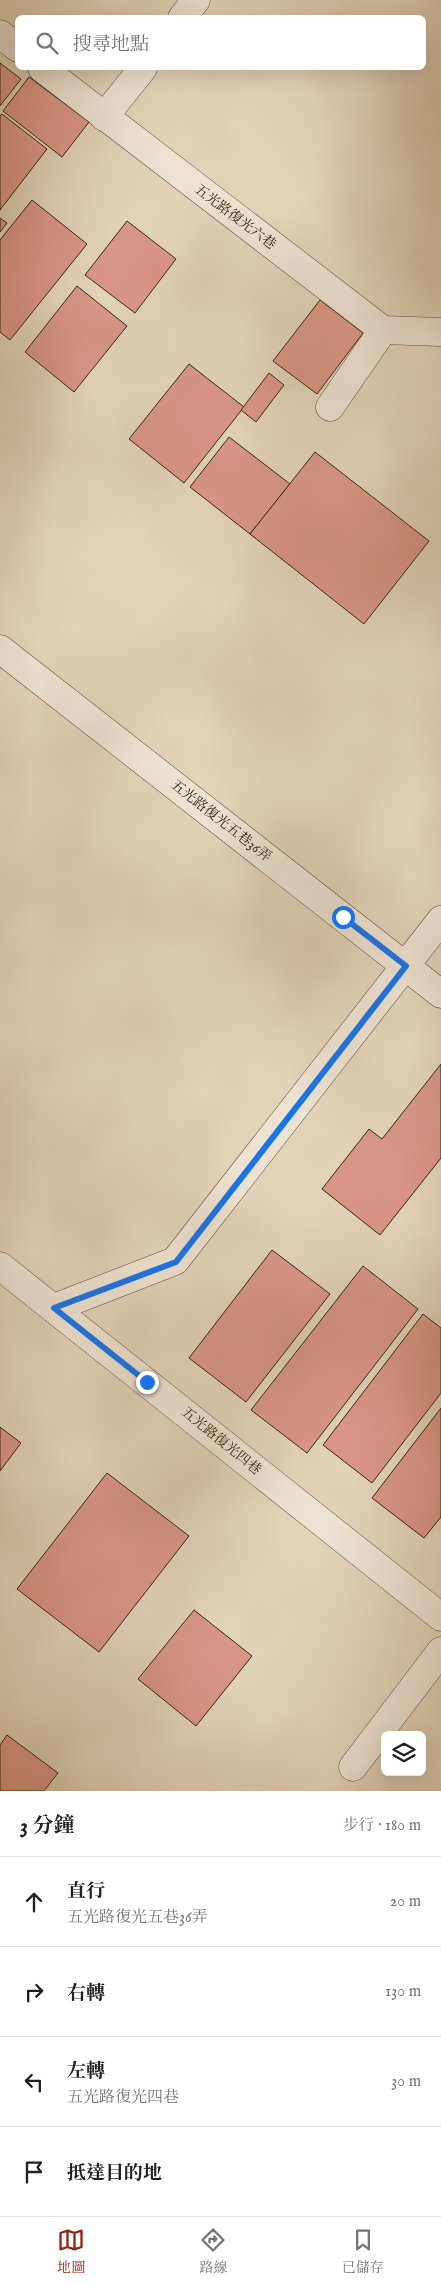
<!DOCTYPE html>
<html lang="zh-TW">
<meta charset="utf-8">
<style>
:root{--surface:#fff;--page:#f2f2f2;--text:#202124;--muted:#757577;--line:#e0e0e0;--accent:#8f2418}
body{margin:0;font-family:"IM FELL English","Noto Serif TC",serif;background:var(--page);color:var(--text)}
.controls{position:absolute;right:15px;bottom:15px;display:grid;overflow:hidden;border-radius:8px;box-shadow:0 5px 20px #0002}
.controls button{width:45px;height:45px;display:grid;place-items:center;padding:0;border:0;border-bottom:1px solid var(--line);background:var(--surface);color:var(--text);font:25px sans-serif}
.stop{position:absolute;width:15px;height:15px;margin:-11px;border:4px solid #1a73e8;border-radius:50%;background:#fff}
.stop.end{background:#1a73e8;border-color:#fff;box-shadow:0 1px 5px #0008}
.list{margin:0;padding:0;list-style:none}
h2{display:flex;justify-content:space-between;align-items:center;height:65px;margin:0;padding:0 20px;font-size:21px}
h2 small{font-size:16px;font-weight:400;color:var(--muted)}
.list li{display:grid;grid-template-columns:32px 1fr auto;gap:15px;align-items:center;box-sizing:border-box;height:90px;padding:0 20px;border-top:1px solid var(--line)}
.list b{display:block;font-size:19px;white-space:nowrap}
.list p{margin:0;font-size:16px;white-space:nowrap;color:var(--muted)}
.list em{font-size:16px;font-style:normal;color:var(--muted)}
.icon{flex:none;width:28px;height:28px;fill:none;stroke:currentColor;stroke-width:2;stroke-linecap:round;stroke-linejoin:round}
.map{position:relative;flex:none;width:441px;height:1791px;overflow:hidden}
.search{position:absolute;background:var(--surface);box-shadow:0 5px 20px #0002;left:15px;right:15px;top:15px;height:55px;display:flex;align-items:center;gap:12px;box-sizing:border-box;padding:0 18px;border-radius:8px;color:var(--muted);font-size:19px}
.sheet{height:425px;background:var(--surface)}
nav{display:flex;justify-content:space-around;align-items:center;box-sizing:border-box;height:70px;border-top:1px solid var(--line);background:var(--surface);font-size:14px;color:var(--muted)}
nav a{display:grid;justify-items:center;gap:2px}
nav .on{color:var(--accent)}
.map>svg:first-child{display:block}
</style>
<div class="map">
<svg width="441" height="1791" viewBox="0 0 441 1791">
<rect width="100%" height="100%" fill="#e1d3b8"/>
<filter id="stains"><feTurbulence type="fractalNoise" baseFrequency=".004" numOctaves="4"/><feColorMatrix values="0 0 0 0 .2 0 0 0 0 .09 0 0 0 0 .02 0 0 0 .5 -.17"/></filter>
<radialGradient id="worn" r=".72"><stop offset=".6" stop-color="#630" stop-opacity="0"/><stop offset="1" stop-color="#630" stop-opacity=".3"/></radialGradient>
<g fill="#d89686" stroke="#3a260d">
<path d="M0 63 21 79 0 106Z"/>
<path d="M29 77 89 122 62 157 3 111Z"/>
<path d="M2 114 47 149 0 210V116Z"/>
<path d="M32 200 87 244 10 340 0 332V240Z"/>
<path d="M0 218 7 223 0 232Z"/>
<path d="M127 221 176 259 135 313 85 275Z"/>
<path d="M77 286 127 326 74 392 25 352Z"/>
<path d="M320 300 363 333 317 394 273 361Z"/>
<path d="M189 364 244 407 184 483 129 439Z"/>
<path d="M269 373 284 385 256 422 241 410Z"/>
<path d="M229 437 290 484 250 534 190 487Z"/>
<path d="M315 452 429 541 364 624 250 534Z"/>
<path d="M441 1064V1158L380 1235 322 1189 369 1129 382 1139Z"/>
<path d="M272 1250 330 1294 246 1402 189 1358Z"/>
<path d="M363 1266 418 1309 307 1453 251 1410Z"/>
<path d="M423 1314 441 1328V1393L372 1483 323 1445Z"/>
<path d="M441 1408V1517L424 1538 372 1498Z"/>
<path d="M0 1427 21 1443 0 1471Z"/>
<path d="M107 1473 189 1536 99 1652 17 1589Z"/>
<path d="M194 1610 252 1656 196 1726 138 1679Z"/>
<path d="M7 1735 58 1773 44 1791H0V1745Z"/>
</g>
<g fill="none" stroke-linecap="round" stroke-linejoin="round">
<defs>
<g id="minor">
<path d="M182 18 196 0"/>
<path d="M0 34 18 48"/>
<path d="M42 68 383 330 441 332"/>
<path d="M104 117 143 68"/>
<path d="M330 407 383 330"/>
<path d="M0 649 441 994"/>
<path d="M0 1266 441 1617"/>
<path d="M54 1308 175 1261 441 920"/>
<path d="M353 1767 441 1651"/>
</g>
</defs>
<use href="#minor" stroke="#645138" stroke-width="29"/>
<use href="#minor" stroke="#ece2d1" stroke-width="28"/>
</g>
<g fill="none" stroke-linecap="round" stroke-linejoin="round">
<path stroke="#1a73e8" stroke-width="6" d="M147 1382 54 1308 176 1262 406 966 343 917"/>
</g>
<g text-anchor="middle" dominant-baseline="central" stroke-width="5" stroke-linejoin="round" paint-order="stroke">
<g font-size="14" fill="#3a260d" stroke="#ece2d1">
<text transform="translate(235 217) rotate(37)">五光路復光六巷</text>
<text transform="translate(221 821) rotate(38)">五光路復光五巷36弄</text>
<text transform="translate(221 1441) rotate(39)">五光路復光四巷</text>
</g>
</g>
<rect width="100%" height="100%" filter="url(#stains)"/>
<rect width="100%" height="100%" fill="url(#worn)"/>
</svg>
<div class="controls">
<button><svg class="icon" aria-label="layers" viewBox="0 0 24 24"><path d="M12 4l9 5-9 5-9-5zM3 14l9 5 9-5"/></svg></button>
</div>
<div class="stop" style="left:343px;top:917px"></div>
<div class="stop end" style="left:147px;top:1382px"></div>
<div class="search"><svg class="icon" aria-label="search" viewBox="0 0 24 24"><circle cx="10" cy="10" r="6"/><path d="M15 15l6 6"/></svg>搜尋地點</div>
</div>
<section class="sheet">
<h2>3 分鐘<small>步行 · 180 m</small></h2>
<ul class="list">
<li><svg class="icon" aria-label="ahead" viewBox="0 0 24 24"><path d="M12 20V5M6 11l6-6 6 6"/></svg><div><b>直行</b><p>五光路復光五巷36弄</p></div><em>20 m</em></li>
<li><svg class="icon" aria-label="right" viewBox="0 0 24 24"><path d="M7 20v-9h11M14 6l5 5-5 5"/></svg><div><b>右轉</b></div><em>130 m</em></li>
<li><svg class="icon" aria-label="left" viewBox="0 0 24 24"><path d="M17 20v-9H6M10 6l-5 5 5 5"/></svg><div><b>左轉</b><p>五光路復光四巷</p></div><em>30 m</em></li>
<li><svg class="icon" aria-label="arrive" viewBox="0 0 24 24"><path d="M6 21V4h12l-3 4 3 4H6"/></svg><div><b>抵達目的地</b></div></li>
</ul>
</section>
<nav>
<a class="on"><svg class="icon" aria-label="map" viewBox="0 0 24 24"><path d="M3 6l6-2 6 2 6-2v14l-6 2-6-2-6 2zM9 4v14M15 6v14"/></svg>地圖</a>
<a><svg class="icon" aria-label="directions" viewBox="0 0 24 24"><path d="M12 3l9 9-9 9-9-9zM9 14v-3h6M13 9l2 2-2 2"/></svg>路線</a>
<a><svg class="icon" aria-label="saved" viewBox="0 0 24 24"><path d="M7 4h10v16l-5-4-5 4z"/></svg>已儲存</a>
</nav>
